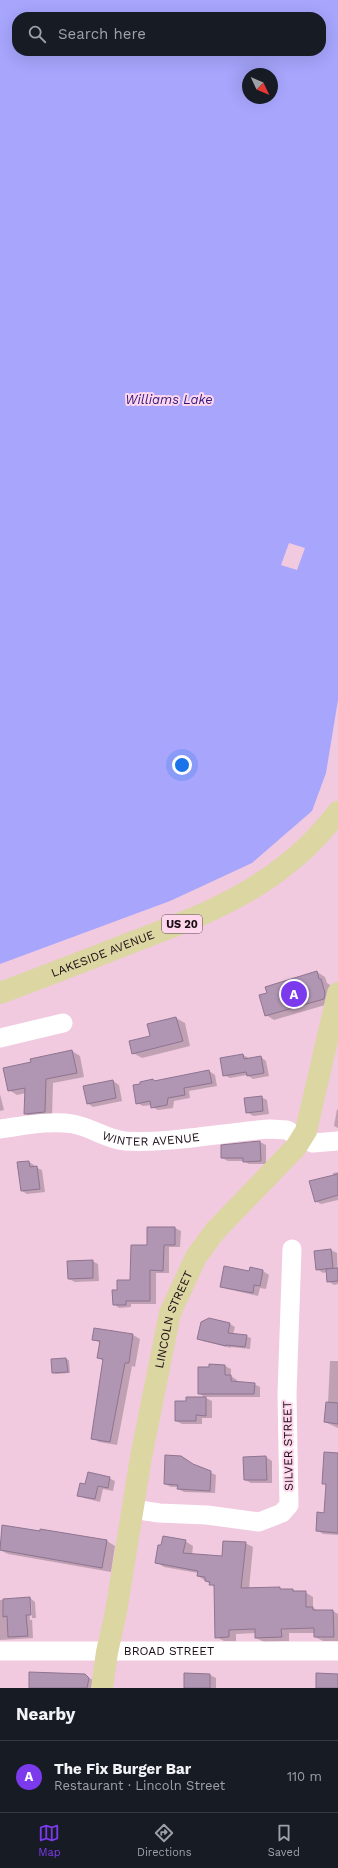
<!DOCTYPE html>
<meta charset="utf-8">
<style>
:root{--surface:#171b24;--page:#20242c;--text:#f1f3f6;--muted:#9ea1a6;--line:#363941;--accent:#7c3aed}
body{margin:0;font-family:"Work Sans",sans-serif;background:var(--page);color:var(--text)}
.compass{position:absolute;left:242px;top:68px;width:36px;height:36px;border-radius:50%;background:var(--surface);box-shadow:0 4px 16px #0002;rotate:134deg}
.you{position:absolute;left:182px;top:765px;width:14px;height:14px;margin:-10px;border:3px solid #fff;border-radius:50%;background:#1a73e8;box-shadow:0 0 0 6px #1a73e833}
.badge{display:grid;place-items:center;width:26px;height:26px;border-radius:50%;background:var(--accent);color:#fff;font-size:13px;font-weight:700}
.pin{position:absolute;translate:-50% -50%;border:2px solid #fff;box-shadow:0 1px 4px #0006}
.list{margin:0;padding:0;list-style:none}
h2{display:flex;justify-content:space-between;align-items:center;height:52px;margin:0;padding:0 16px;font-size:17px}
h2 small{font-size:13px;font-weight:400;color:var(--muted)}
.list li{display:grid;grid-template-columns:26px 1fr auto;gap:12px;align-items:center;box-sizing:border-box;height:72px;padding:0 16px;border-top:1px solid var(--line)}
.list b{display:block;font-size:15px;white-space:nowrap}
.list p{margin:0;font-size:13px;white-space:nowrap;color:var(--muted)}
.list em{font-size:13px;font-style:normal;color:var(--muted)}
.icon{flex:none;width:22px;height:22px;fill:none;stroke:currentColor;stroke-width:2;stroke-linecap:round;stroke-linejoin:round}
.map{position:relative;flex:none;width:338px;height:1688px;overflow:hidden}
.search{position:absolute;background:var(--surface);box-shadow:0 4px 16px #0002;left:12px;right:12px;top:12px;height:44px;display:flex;align-items:center;gap:10px;box-sizing:border-box;padding:0 14px;border-radius:16px;color:var(--muted);font-size:15px}
.sheet{height:124px;background:var(--surface)}
nav{display:flex;justify-content:space-around;align-items:center;box-sizing:border-box;height:56px;border-top:1px solid var(--line);background:var(--surface);font-size:11px;color:var(--muted)}
nav a{display:grid;justify-items:center;gap:2px}
nav .on{color:var(--accent)}
.map>svg:first-child{display:block}
</style>
<div class="map">
<svg width="338" height="1688" viewBox="0 0 338 1688">
<rect width="100%" height="100%" fill="#f1cae0"/>
<path fill="#a7a5fc" fill-rule="evenodd" d="M0 0H338V700L326 773 312 811 252 863 170 901 0 964ZM17 17H321V51H17ZM248 74H272V98H248Z"/>
<path fill="#f1cae0" d="M289 543 305 548 297 570 281 565Z"/>
<g fill="#0003" fill-rule="evenodd">
<path d="M317 972 325 977 327 983 330 985 333 998 332 1003 274 1020 266 1015Z"/>
<path d="M176 1018 185 1023 190 1046 142 1058 133 1053 151 1036Z"/>
<path d="M72 1051 80 1056 84 1077 53 1083 52 1116 33 1118 25 1114 26 1093 17 1095 9 1090 32 1063 31 1060Z"/>
<path d="M243 1055 249 1058 261 1057 266 1061 269 1076 253 1079 247 1075 230 1078 224 1075Z"/>
<path d="M209 1071 215 1075 217 1086 189 1091 190 1098 174 1101 173 1108 158 1110 152 1107V1105L143 1106 137 1103 153 1080 156 1082Z"/>
<path d="M113 1081 119 1085 122 1101 93 1107 87 1103Z"/>
<path d="M0 1094 4 1110 0 1111Z"/>
<path d="M261 1097 267 1100 269 1114 253 1116 247 1112Z"/>
<path d="M337 1109 338 1110V1128L334 1126Z"/>
<path d="M260 1142 266 1145V1164H249L243 1161H228L222 1158Z"/>
<path d="M29 1162 34 1165 35 1167 42 1170 45 1192 27 1194 22 1191Z"/>
<path d="M338 1172V1200L321 1204 315 1201 333 1176V1173Z"/>
<path d="M175 1228 181 1231 180 1247H169V1273H156V1304H131V1307L119 1308 114 1304 118 1291 131 1281 148 1246Z"/>
<path d="M331 1250 337 1253 338 1284 334 1285 328 1281 327 1272 323 1273 317 1269Z"/>
<path d="M92 1261 98 1264 99 1281 75 1282 69 1279Z"/>
<path d="M251 1269 263 1271 269 1275 266 1289 260 1288 258 1296 227 1289 221 1286 250 1272Z"/>
<path d="M209 1319 230 1324 235 1327 233 1334 246 1336 251 1338 250 1349 231 1347V1348L203 1341 198 1339Z"/>
<path d="M95 1329 133 1335 140 1339 135 1367 132 1366 117 1445 99 1442 92 1438 104 1361 98 1358 100 1343 93 1339Z"/>
<path d="M66 1359 69 1360 70 1373 56 1374 53 1373Z"/>
<path d="M330 1361H338V1428L325 1422 328 1403Z"/>
<path d="M210 1365 225 1366 231 1369V1376L237 1380V1382L254 1384 260 1387V1397H204L199 1393Z"/>
<path d="M187 1398H206L212 1401V1418H202V1424H182L176 1421 187 1402Z"/>
<path d="M338 1454V1535L323 1534 317 1530 325 1514 327 1485 323 1483Z"/>
<path d="M266 1457 272 1461V1483H251L245 1480Z"/>
<path d="M195 1466 216 1475 215 1493 184 1492 178 1489V1487H171L165 1484Z"/>
<path d="M109 1478 115 1481 113 1491 103 1489 100 1502 84 1498 79 1495 86 1486Z"/>
<path d="M3 1526 107 1541 115 1546 111 1572 8 1554 0 1550Z"/>
<path d="M185 1541 193 1546 192 1555 223 1557 245 1543 253 1547 249 1589 293 1590 297 1592H305L313 1597V1608L319 1611H333L338 1614V1641H323L315 1637V1633H289V1641L264 1642 256 1638V1633L236 1634V1641H224L216 1637 215 1587 198 1576V1573L164 1567 156 1562Z"/>
<path d="M30 1598 35 1602 36 1618H32L33 1638 0 1640V1600ZM29 1600H31L32 1620H30Z"/>
<path d="M84 1675 93 1680 96 1688H30Z"/>
<path d="M210 1675 216 1678V1688H185Z"/>
</g>
<g fill="#b196b3" stroke="#8e7490">
<path d="M317 971 319 979H321L325 993 324 999 265 1016 259 995 267 993 265 987Z"/>
<path d="M176 1017 183 1041 132 1054 129 1041 150 1036 147 1024Z"/>
<path d="M72 1050 77 1073 46 1079 45 1112 24 1114 25 1088 8 1091 3 1068 31 1062 30 1059Z"/>
<path d="M243 1054 244 1059 261 1056 264 1073 247 1076 246 1072 223 1076 220 1058Z"/>
<path d="M209 1070 212 1083 184 1088 185 1095 168 1098 167 1105 151 1108 150 1101 136 1104 133 1085 140 1084V1082L153 1079 154 1081Z"/>
<path d="M113 1080 116 1098 87 1104 83 1086Z"/>
<path d="M262 1096 263 1111 246 1113 244 1098Z"/>
<path d="M260 1141 261 1161 243 1162V1158H221V1145Z"/>
<path d="M29 1161 30 1167 37 1166 40 1189 21 1191 17 1162Z"/>
<path d="M338 1174V1195L315 1202 309 1181Z"/>
<path d="M147 1227H175V1245H164L163 1271 150 1270V1301H126V1305H113L112 1290H117V1280H130L131 1245H147Z"/>
<path d="M331 1249 333 1268 316 1270 314 1251Z"/>
<path d="M93 1260V1278L68 1279 67 1261Z"/>
<path d="M224 1266 249 1271 250 1267 263 1270 260 1286 254 1285 253 1293 220 1287Z"/>
<path d="M338 1268V1281L327 1282 326 1269Z"/>
<path d="M209 1318 230 1323 228 1333 247 1335 245 1347 226 1345V1346L197 1339 201 1322Z"/>
<path d="M94 1328 133 1334 129 1363H125L110 1442 91 1439 103 1359 97 1358 100 1341 92 1340Z"/>
<path d="M66 1358 68 1372 52 1373 51 1359Z"/>
<path d="M209 1364 225 1365V1375H231V1381L255 1383 254 1394H198V1367H209Z"/>
<path d="M186 1397H206V1416L196 1415V1421H175V1401H186Z"/>
<path d="M326 1402 338 1403V1424L324 1422Z"/>
<path d="M324 1452 338 1453V1533L316 1531 317 1512 324 1513 326 1484H322Z"/>
<path d="M165 1455 181 1456 193 1464 211 1471 210 1491 177 1489 178 1485 164 1484Z"/>
<path d="M266 1456 267 1480H244L243 1457Z"/>
<path d="M88 1472 110 1477 108 1488 98 1486 95 1499 77 1496 80 1483 85 1484Z"/>
<path d="M2 1525 40 1531V1529L107 1540 102 1568 0 1550Z"/>
<path d="M163 1536 186 1540 183 1553 222 1556 223 1541 246 1542 241 1588 280 1587V1589H293V1591H306V1607H313V1610H333L334 1637H314V1628L281 1629 282 1637 255 1638V1629L229 1630V1637L215 1638 214 1585H209L210 1582 205 1581V1577L197 1576 198 1571 155 1563 158 1545H161Z"/>
<path d="M30 1597 31 1615H26L28 1636 8 1637 7 1616 3 1617V1599Z"/>
<path d="M29 1672 85 1674 89 1678 87 1688H29Z"/>
<path d="M184 1673 210 1674V1688H184Z"/>
<path d="M316 1673 338 1674V1688H316Z"/>
</g>
<g fill="none" stroke-linecap="round" stroke-linejoin="round">
<g stroke="#fff" stroke-width="19">
<path d="M0 1038 63 1023"/>
<path id="s1" d="M0 1129C23 1126 49 1120 73 1124 91 1127 106 1139 125 1141 170 1144 224 1132 270 1129L287 1130 302 1139 313 1143 338 1141"/>
<path d="M133 1509 159 1513 207 1515 259 1522 282 1513 289 1505 287 1394 292 1249"/>
<path id="s2" d="M0 1651H338"/>
</g>
<g stroke="#dbd6a2" stroke-width="22">
<path id="s3" d="M0 993C43 977 87 960 130 943 184 923 242 901 287 864 307 849 323 831 338 812"/>
<path id="s4" d="M102 1688 107 1652 116 1612 141 1457 170 1313 196 1257 215 1231 296 1147 306 1131 338 993"/>
</g>
</g>
<g text-anchor="middle" dominant-baseline="central" stroke-width="4" stroke-linejoin="round" paint-order="stroke">
<rect fill="#ffd7ed" stroke="#5f4a56" stroke-width="1" x="162" y="915" width="40" height="18" rx="3"/>
<g font-size="11" font-weight="bold" fill="#1a0d15">
<text x="182" y="924">US 20</text>
</g>
<g font-size="12" fill="#1a0d15" stroke="#ffd7ed">
<text stroke="none"><textPath href="#s3" startOffset="110">LAKESIDE AVENUE</textPath></text>
<text stroke="none"><textPath href="#s1" startOffset="154">WINTER AVENUE</textPath></text>
<text stroke="none"><textPath href="#s4" startOffset="376">LINCOLN STREET</textPath></text>
<text transform="translate(288 1446) rotate(-91)">SILVER STREET</text>
<text stroke="none"><textPath href="#s2" startOffset="169">BROAD STREET</textPath></text>
</g>
<g font-size="13" font-style="italic" fill="#30197d" stroke="#ffd7ed">
<text x="169" y="399">Williams Lake</text>
</g>
</g>
</svg>
<svg class="compass" viewBox="-18 -18 36 36"><path d="M0-13l5 13h-10z" fill="#e53935"/><path d="M0 13l5-13h-10z" fill="#9ea1a6"/></svg>
<div class="you"></div>
<div class="pin badge" style="left:294px;top:994px">A</div>
<div class="search"><svg class="icon" aria-label="search" viewBox="0 0 24 24"><circle cx="10" cy="10" r="6"/><path d="M15 15l6 6"/></svg>Search here</div>
</div>
<section class="sheet">
<h2>Nearby<small></small></h2>
<ul class="list">
<li><span class="badge">A</span><div><b>The Fix Burger Bar</b><p>Restaurant · Lincoln Street</p></div><em>110 m</em></li>
</ul>
</section>
<nav>
<a class="on"><svg class="icon" aria-label="map" viewBox="0 0 24 24"><path d="M3 6l6-2 6 2 6-2v14l-6 2-6-2-6 2zM9 4v14M15 6v14"/></svg>Map</a>
<a><svg class="icon" aria-label="directions" viewBox="0 0 24 24"><path d="M12 3l9 9-9 9-9-9zM9 14v-3h6M13 9l2 2-2 2"/></svg>Directions</a>
<a><svg class="icon" aria-label="saved" viewBox="0 0 24 24"><path d="M7 4h10v16l-5-4-5 4z"/></svg>Saved</a>
</nav>
